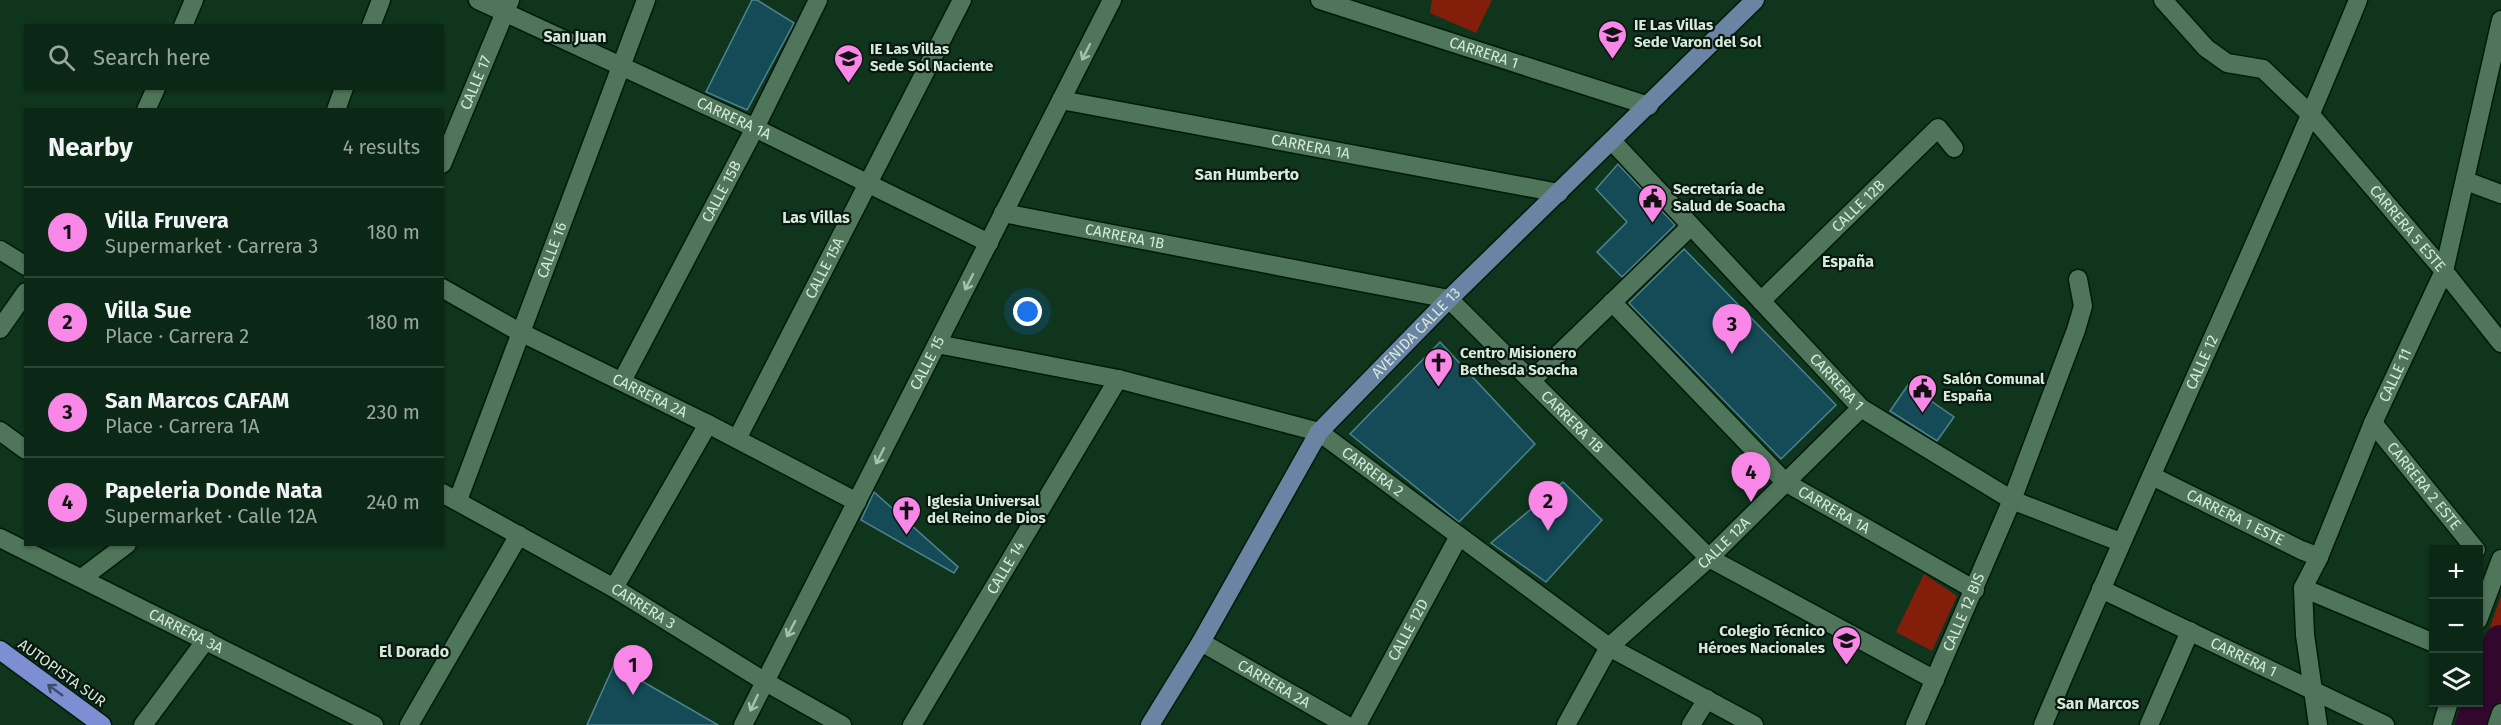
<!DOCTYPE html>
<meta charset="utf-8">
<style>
:root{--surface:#0b2816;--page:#193423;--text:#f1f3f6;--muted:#9aa6a1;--line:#2b4435;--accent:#f987e8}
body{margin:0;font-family:"Fira Sans",sans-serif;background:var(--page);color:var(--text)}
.controls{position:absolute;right:18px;bottom:18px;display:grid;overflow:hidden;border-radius:0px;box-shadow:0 2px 4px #0004}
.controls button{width:54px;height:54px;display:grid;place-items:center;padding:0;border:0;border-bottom:2px solid var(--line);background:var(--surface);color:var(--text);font:30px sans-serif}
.you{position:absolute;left:1028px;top:312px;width:21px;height:21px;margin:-15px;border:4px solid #fff;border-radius:50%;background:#1a73e8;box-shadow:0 0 0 9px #1a73e833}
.badge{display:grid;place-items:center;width:39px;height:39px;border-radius:50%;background:var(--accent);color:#111;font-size:20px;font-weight:700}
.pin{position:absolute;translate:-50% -50px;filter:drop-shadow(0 2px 3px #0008)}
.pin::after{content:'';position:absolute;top:32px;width:21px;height:18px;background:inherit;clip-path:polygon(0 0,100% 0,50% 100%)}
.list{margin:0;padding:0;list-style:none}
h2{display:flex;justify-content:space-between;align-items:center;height:78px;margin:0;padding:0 24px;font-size:26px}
h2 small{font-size:20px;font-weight:400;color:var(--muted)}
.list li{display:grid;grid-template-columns:39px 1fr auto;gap:18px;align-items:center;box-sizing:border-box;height:90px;padding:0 24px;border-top:2px solid var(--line)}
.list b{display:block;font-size:22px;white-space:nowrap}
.list p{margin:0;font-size:20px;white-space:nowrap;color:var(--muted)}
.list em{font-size:20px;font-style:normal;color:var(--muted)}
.icon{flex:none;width:33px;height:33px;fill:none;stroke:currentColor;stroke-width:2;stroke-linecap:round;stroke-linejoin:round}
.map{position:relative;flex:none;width:2501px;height:725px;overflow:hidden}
.search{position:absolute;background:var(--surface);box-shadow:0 2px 4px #0004;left:24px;top:24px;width:420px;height:66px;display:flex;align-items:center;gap:15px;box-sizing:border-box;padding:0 21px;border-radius:0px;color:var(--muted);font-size:22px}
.panel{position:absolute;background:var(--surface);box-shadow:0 2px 4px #0004;left:24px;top:108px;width:420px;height:438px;border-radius:0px}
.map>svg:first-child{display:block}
</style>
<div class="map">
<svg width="2501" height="725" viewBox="0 0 2501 725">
<rect width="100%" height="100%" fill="#0f351d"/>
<g fill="#831e0b">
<path d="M1432 0H1492L1476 33 1430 13Z"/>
<path d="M1924 574 1957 596 1932 651 1896 632Z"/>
<path d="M2501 596V696L2490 725H2455L2463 703 2478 702 2479 658Z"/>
</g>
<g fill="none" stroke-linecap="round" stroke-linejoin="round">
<path stroke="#32072e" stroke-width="36" d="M2473 725 2501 643"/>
</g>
<g fill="#144b56" stroke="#4d848f" stroke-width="1.5">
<path d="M752 0H757L794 23 747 110 706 92Z"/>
<path d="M1618 164 1675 225 1622 277 1597 252 1627 222 1596 189Z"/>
<path d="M1684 249 1836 405 1781 459 1629 303Z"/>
<path d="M1440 342 1535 444 1459 522 1350 434Z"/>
<path d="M1908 385 1954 417 1937 441 1890 411Z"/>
<path d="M1563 482 1602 520 1546 582 1491 543Z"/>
<path d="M874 492 958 567 954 573 861 520Z"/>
<path d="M614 665 718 725H587Z"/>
</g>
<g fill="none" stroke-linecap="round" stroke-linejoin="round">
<defs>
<g id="minor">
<path id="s1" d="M478 0 755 128 989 243"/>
<path id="s2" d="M1320 0 1649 106"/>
<path id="s3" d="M2163 0 2206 48 2227 63 2263 69 2311 115 2444 271 2501 343"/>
<path d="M183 26 194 0"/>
<path d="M371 26 381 0"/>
<path id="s4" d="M1061 100 1559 193"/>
<path d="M146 110 156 88"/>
<path d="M336 110 344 88"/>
<path id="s5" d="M1613 142 1861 408 2012 500 2120 542"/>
<path id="s6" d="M442 164 510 0"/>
<path d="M2466 181 2501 194"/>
<path id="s7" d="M1003 213 1449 299 1709 558 1935 680"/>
<path d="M0 250 26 266"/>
<path id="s8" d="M442 288 516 330 708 424 857 502"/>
<path id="s9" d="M1761 301 1938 128 1954 148"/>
<path id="s10" d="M1612 302 1785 482 1975 590"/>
<path d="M0 329 26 292"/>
<path id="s11" d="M937 344 1118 379 1319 432 1609 647 1754 725"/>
<path d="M1532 380 1691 226"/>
<path id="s12" d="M622 381 755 128 818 0"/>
<path id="s13" d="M2373 423 2476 550"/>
<path d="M0 431 26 450"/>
<path id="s14" d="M737 439 962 0"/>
<path id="s15" d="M2152 476 2301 550 2319 557"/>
<path id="s16" d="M442 493 614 588 764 681 842 725"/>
<path id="s17" d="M458 500 646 0"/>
<path id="s18" d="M0 538 374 725"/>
<path d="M82 578 127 544"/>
<path d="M614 588 708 424"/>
<path d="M2303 588 2434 643"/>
<path id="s19" d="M2101 589 2385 725"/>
<path d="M2478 620 2501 559"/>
<path id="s20" d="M1201 642 1346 725"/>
<path d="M143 725 206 640"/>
<path d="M409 725 519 535"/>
<path id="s21" d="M743 725 1112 0"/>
<path id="s22" d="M912 725 1118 379"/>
<path id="s23" d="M1357 725 1459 536"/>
<path id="s24" d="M1566 725 1609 647 1709 558 1861 408"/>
<path d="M1691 725 1707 699"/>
<path id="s25" d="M1915 725 2012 500 2076 330 2083 306 2078 279"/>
<path id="s26" d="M2043 725C2145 482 2259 244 2358 0"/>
<path d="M2149 725 2190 631"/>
<path id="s27" d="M2318 725 2305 635 2303 588 2319 557 2373 423 2444 271 2501 20"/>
<path d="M2442 725 2449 702"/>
<path d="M2497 725 2501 713"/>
</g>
<g id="major">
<path id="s28" d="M1150 725 1201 642 1319 432 1449 299 1755 0"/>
</g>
<path id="highway" d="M0 650 102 725"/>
</defs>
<use href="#minor" stroke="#011a09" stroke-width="21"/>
<use href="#major" stroke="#011a09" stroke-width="21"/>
<use href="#highway" stroke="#011a09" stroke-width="21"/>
<use href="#minor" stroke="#4f755a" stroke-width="18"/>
<use href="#major" stroke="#6b84a3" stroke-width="18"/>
<use href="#highway" stroke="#7d8ed3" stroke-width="18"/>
</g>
<defs><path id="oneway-shaft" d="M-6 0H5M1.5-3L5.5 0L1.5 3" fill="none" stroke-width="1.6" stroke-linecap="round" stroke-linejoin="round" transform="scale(1.5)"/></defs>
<g stroke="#a6c1ad">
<use href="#oneway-shaft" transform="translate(1086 52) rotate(117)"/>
<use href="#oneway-shaft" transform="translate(969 282) rotate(117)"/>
<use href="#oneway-shaft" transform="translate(880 456) rotate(117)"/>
<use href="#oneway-shaft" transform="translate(791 629) rotate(118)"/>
<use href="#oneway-shaft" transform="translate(754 703) rotate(115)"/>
</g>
<use stroke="#3d4d67" href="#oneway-shaft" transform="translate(55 690) rotate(-144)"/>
<defs>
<symbol id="school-pin" viewBox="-11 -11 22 30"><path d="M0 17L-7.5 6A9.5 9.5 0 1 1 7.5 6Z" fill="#f987e8" stroke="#09180e"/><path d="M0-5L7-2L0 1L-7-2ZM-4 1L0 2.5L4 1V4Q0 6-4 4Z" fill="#111"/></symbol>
<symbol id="civic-pin" viewBox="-11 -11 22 30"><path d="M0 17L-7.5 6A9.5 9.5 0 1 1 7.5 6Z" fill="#f987e8" stroke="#09180e"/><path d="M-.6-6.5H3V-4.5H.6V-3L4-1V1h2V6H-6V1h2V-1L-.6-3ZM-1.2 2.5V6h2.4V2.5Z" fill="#111"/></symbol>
<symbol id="church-pin" viewBox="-11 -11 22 30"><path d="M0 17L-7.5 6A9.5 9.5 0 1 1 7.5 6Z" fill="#f987e8" stroke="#09180e"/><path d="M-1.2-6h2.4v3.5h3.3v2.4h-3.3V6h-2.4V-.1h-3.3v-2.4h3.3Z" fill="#111"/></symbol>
</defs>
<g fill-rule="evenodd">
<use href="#school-pin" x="1596" y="18" width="33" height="45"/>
<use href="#school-pin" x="832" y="42" width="33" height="45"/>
<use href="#civic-pin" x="1636" y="182" width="33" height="45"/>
<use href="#church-pin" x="1422" y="346" width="33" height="45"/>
<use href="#civic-pin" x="1906" y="372" width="33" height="45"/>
<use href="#church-pin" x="890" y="494" width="33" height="45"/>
<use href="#school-pin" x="1830" y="624" width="33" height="45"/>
</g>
<g text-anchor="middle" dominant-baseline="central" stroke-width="4.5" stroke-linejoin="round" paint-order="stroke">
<g font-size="15" font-weight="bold" fill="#d5eada" stroke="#09180e" text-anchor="start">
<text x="1634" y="25">IE Las Villas<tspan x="1634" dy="17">Sede Varon del Sol</tspan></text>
<text x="870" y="49">IE Las Villas<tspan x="870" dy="17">Sede Sol Naciente</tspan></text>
<text x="1673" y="189">Secretaría de<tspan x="1673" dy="17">Salud de Soacha</tspan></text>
<text x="1460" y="353">Centro Misionero<tspan x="1460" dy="17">Bethesda Soacha</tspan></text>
<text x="1943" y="379">Salón Comunal<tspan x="1943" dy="17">España</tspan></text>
<text x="927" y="501">Iglesia Universal<tspan x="927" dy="17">del Reino de Dios</tspan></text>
<text x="1825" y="631" text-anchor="end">Colegio Técnico<tspan x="1825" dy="17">Héroes Nacionales</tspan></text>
</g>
<g font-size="15" fill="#d5eada" stroke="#09180e">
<text stroke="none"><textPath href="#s2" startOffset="172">CARRERA 1</textPath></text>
<text stroke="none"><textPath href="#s6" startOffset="88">CALLE 17</textPath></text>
<text stroke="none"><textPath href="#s1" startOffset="282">CARRERA 1A</textPath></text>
<text stroke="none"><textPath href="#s4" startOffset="254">CARRERA 1A</textPath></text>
<text stroke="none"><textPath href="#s12" startOffset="214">CALLE 15B</textPath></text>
<text stroke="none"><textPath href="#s9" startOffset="136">CALLE 12B</textPath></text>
<text stroke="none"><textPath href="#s3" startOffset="342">CARRERA 5 ESTE</textPath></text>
<text stroke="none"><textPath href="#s7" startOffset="124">CARRERA 1B</textPath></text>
<text stroke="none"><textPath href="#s17" startOffset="267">CALLE 16</textPath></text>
<text stroke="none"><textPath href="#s14" startOffset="192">CALLE 15A</textPath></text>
<text stroke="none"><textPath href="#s28" startOffset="477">AVENIDA CALLE 13</textPath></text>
<text stroke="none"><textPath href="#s21" startOffset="406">CALLE 15</textPath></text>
<text stroke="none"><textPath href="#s26" startOffset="396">CALLE 12</textPath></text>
<text stroke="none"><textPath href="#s27" startOffset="370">CALLE 11</textPath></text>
<text stroke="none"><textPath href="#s5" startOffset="328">CARRERA 1</textPath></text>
<text stroke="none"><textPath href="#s8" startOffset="234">CARRERA 2A</textPath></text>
<text stroke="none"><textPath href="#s7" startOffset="628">CARRERA 1B</textPath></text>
<text stroke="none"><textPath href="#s11" startOffset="459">CARRERA 2</textPath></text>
<text stroke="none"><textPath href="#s13" startOffset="81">CARRERA 2 ESTE</textPath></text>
<text stroke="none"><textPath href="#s10" startOffset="306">CARRERA 1A</textPath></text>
<text stroke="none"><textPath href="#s15" startOffset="93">CARRERA 1 ESTE</textPath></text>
<text stroke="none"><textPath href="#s24" startOffset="244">CALLE 12A</textPath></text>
<text stroke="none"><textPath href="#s22" startOffset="183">CALLE 14</textPath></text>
<text stroke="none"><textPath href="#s16" startOffset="231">CARRERA 3</textPath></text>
<text stroke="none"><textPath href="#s25" startOffset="123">CALLE 12 BIS</textPath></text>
<text stroke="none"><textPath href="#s23" startOffset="108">CALLE 12D</textPath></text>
<text stroke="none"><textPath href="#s18" startOffset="208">CARRERA 3A</textPath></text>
<text stroke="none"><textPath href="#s19" startOffset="158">CARRERA 1</textPath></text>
<text transform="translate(62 673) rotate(36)">AUTOPISTA SUR</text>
<text stroke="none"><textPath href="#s20" startOffset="84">CARRERA 2A</textPath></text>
</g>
<g font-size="16" font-weight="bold" fill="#d5eada" stroke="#09180e">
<text x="575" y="36">San Juan</text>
<text x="1247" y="174">San Humberto</text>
<text x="816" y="217">Las Villas</text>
<text x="1848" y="261">España</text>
<text x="414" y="651">El Dorado</text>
<text x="2098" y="703">San Marcos</text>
</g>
</g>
</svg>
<div class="controls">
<button>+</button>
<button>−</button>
<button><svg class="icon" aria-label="layers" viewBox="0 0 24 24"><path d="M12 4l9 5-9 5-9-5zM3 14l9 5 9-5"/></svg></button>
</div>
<div class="you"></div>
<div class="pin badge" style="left:633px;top:695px">1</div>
<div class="pin badge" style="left:1548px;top:531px">2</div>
<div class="pin badge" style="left:1732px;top:354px">3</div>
<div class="pin badge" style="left:1751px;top:502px">4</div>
<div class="search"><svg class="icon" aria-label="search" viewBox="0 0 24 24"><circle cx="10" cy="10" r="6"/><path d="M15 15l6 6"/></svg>Search here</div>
<section class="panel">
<h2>Nearby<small>4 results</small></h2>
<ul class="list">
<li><span class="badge">1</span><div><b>Villa Fruvera</b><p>Supermarket · Carrera 3</p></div><em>180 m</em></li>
<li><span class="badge">2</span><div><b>Villa Sue</b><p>Place · Carrera 2</p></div><em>180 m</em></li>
<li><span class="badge">3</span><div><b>San Marcos CAFAM</b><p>Place · Carrera 1A</p></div><em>230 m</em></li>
<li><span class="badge">4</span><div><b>Papeleria Donde Nata</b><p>Supermarket · Calle 12A</p></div><em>240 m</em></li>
</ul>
</section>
</div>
